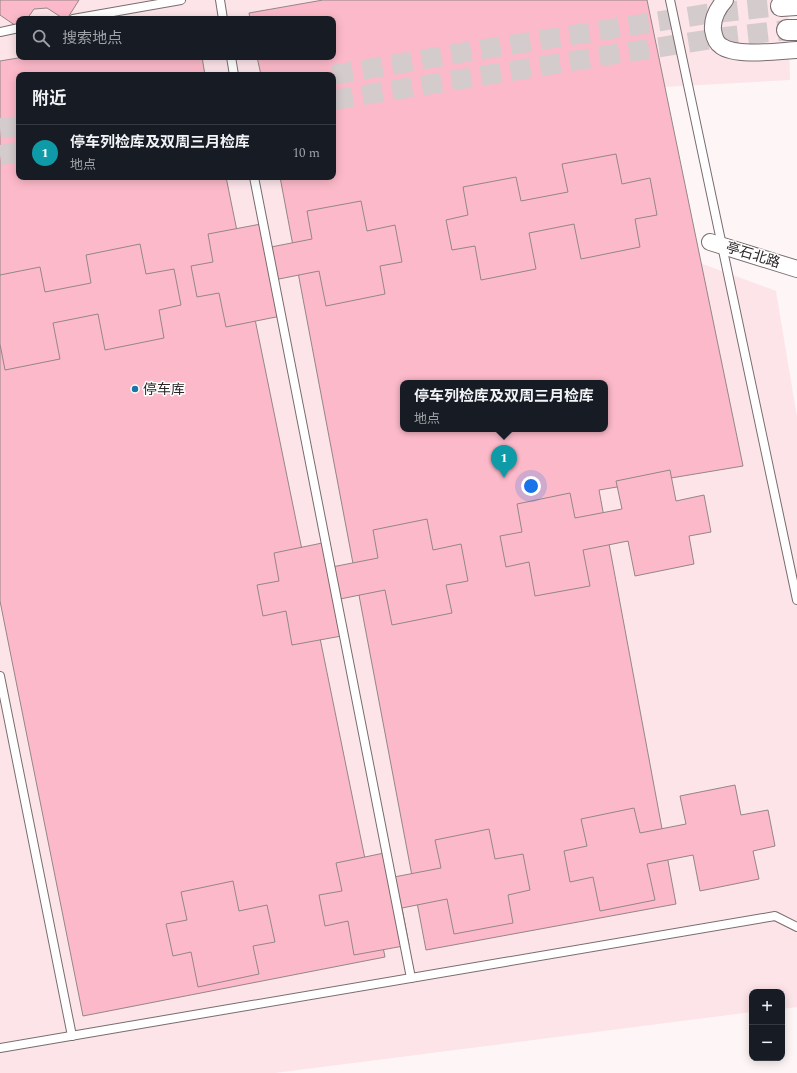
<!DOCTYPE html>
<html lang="zh">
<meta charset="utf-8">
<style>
:root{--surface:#171b24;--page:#242831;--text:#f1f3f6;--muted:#9ea1a6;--line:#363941;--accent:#ea580c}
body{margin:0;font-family:Spectral,"Noto Sans SC",serif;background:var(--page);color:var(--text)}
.controls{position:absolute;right:12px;bottom:12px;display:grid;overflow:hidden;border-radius:8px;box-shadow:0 2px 10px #0003}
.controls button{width:36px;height:36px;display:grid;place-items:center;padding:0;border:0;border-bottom:1px solid var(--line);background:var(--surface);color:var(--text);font:20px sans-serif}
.you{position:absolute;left:531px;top:486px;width:14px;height:14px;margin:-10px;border:3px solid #fff;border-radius:50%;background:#1a73e8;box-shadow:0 0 0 6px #1a73e833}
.badge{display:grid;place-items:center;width:26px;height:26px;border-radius:50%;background:var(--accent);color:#fff;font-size:13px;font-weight:700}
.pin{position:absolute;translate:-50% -33px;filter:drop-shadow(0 1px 2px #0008)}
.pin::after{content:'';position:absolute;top:21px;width:14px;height:12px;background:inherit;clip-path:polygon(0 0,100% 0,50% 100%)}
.popup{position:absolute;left:400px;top:380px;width:208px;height:52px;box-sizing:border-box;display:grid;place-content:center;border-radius:8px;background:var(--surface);filter:drop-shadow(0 1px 3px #0005);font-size:13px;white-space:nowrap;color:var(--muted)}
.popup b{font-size:15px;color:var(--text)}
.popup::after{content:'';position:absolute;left:50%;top:100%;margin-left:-8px;border:8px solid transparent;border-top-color:var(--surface)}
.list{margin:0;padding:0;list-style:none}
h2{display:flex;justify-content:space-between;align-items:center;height:52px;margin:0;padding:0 16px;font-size:17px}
h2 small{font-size:13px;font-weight:400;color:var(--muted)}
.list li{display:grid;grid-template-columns:26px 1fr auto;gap:12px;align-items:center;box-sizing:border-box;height:56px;padding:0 16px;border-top:1px solid var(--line)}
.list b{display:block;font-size:15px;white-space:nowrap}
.list p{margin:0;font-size:13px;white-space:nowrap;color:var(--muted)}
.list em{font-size:13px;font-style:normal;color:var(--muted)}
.icon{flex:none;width:22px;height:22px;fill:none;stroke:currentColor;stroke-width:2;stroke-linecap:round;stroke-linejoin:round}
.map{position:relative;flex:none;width:797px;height:1073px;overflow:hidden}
.search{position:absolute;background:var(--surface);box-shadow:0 2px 10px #0003;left:16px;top:16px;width:320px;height:44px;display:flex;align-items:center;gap:10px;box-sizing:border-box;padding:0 14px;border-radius:8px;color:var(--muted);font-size:15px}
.panel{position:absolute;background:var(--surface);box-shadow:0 2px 10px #0003;left:16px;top:72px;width:320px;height:108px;border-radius:8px}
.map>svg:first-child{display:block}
</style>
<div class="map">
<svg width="797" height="1073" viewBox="0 0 797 1073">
<rect width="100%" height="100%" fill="#fef5f7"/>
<path fill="#fce4e9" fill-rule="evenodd" d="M0 0H788L790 80 664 87 700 263 776 291 797 417V1007L782 1009V992H752V1012L275 1073H0ZM19 19H333V57H19ZM19 75H333V177H19ZM403 383H605V429H403Z"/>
<g fill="#fcb9c9" stroke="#948689" fill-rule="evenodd">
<path d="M0 0H79L67 19H64L47 8 34 9 27 19H19V28L0 15Z"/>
<path d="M323 0H647L743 466 599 490 676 904 426 950 280 177H333V75H261L257 57H333V19H250L249 13ZM403 383H605V429H403Z"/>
<path d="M24 57H202L205 75H19V177H226L385 957 83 1016 0 601V61Z"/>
<path d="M616 154 622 184 650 178 657 215 635 219 640 247 581 259 574 224 529 233 536 269 481 280 475 246 452 250 446 220 468 215 463 187 516 177 521 201 568 192 562 164Z"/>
<path d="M361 201 367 231 395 225 402 262 380 266 385 294 326 306 319 271 274 280 281 316 226 327 219 293 197 297 191 266 213 262 208 234 261 224 266 248 312 239 307 211Z"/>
<path d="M140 244 146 274 174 269 181 305 159 310 164 338 105 350 98 314 53 323 60 359 5 370 0 344V275L40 267 45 292 91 283 86 255Z"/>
<path d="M670 470 676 501 704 495 711 532 689 536 694 564 635 576 628 541 583 550 590 586 535 596 529 562 506 567 500 536 522 532 517 504 570 493 575 518 622 509 616 481Z"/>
<path d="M427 519 433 550 461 544 468 581 446 585 452 613 392 625 385 590 340 599 347 635 292 645 286 611 263 616 257 585 279 581 274 553 327 542 332 567 378 558 373 530Z"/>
<path d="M735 785 741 815 768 810 775 846 753 851 759 879 700 891 693 855 647 864 655 900 600 911 593 877 570 882 564 851 587 846 581 819 634 808 640 833 686 824 680 796Z"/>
<path d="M489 829 495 859 523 854 530 890 508 895 513 923 454 934 447 899 402 908 409 945 354 955 348 921 325 926 319 895 342 891 336 863 389 852 394 877 441 868 435 840Z"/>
<path d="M233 881 239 911 267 905 275 942 253 946 259 974 198 987 191 952 173 956 166 924 187 920 181 892Z"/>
</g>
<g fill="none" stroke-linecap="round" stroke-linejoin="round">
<g stroke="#d4cbcd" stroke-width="20" stroke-dasharray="20 10" stroke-linecap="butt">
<path d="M333 75 478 50 706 14 781 6"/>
<path d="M333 100 622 53 725 37 787 30"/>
<path d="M0 128 19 126"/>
<path d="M0 155 19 152"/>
</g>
<defs>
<g id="service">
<path d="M220 0 223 19"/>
<path d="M670 0 797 600"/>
<path d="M73 19 181 0"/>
<path d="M0 32 19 28"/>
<path d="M231 57 234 75"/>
<path d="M254 177 411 978"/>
<path d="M0 676 72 1036"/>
<path d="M0 1048 775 916 797 927"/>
</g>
<g id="minor">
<path d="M725 0C717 9 712 18 713 30 714 36 716 43 721 46 736 57 778 51 797 50"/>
<path d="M710 242 797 269"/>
</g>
<g id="tertiary">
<path d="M781 6 797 5"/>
<path d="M787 30H797"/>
</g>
</defs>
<use href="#service" stroke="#796c6e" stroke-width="10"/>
<use href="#minor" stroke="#796c6e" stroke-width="18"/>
<use href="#tertiary" stroke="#796c6e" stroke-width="22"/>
<use href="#service" stroke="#fff" stroke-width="8"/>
<use href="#minor" stroke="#fff" stroke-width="16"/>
<use href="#tertiary" stroke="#fff" stroke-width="20"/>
</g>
<circle fill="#1975a3" stroke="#fff" stroke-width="1.5" cx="135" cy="389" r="4"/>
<g text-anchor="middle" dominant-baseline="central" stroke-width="3" stroke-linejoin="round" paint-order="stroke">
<g font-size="14" fill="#2a2526" stroke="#fff">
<text transform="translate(753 255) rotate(17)">亭石北路</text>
</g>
<g font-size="14" fill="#2a2526" stroke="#fff" text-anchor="start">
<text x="143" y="389">停车库</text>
</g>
</g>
</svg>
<div class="controls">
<button>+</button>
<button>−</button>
</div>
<div class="you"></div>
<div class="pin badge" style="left:504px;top:478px;background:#0f9aa8">1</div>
<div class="popup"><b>停车列检库及双周三月检库</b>地点</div>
<div class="search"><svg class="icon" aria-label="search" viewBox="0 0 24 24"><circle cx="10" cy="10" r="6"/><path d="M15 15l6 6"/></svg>搜索地点</div>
<section class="panel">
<h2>附近<small></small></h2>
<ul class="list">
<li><span class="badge" style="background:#0f9aa8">1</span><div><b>停车列检库及双周三月检库</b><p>地点</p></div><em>10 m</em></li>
</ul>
</section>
</div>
